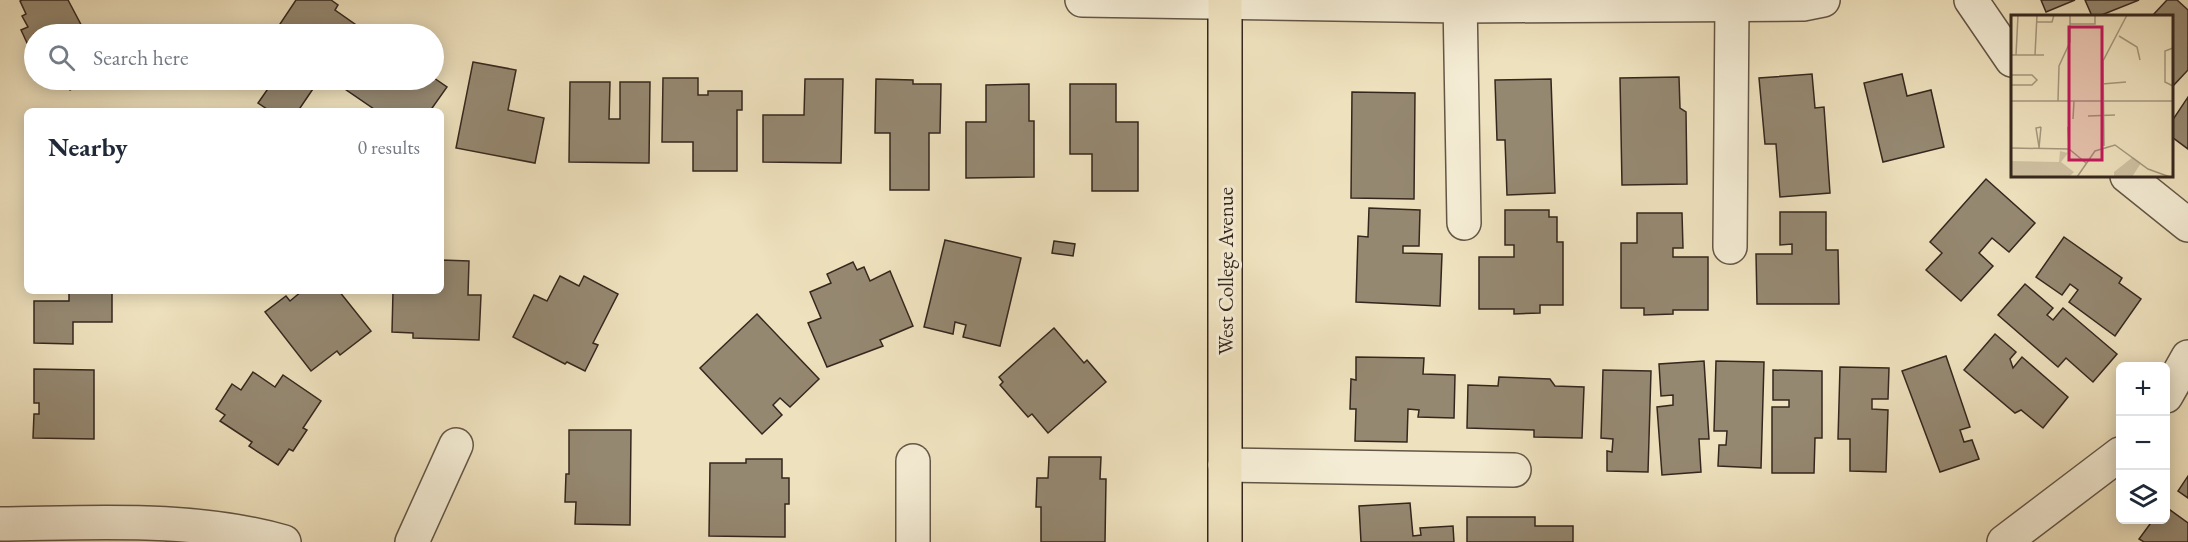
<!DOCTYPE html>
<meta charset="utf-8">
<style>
:root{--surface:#fff;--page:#f6f6f7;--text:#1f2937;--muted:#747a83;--line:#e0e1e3}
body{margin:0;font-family:"EB Garamond",serif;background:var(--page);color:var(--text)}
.controls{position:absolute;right:18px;bottom:18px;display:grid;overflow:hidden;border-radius:9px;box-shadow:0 3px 15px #0003}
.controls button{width:54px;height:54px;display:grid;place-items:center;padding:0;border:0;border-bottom:2px solid var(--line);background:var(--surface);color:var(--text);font:30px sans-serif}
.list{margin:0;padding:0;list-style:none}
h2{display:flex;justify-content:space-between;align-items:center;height:78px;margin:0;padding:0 24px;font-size:26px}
h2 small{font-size:20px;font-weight:400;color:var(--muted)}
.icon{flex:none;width:33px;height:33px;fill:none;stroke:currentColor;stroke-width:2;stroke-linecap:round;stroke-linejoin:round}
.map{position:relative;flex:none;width:2188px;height:542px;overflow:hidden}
.search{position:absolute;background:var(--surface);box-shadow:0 3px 15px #0003;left:24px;top:24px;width:420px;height:66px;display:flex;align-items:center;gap:15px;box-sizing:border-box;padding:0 21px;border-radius:33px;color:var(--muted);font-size:22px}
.panel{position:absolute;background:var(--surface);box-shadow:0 3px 15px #0003;left:24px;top:108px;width:420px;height:186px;border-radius:9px}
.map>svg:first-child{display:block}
</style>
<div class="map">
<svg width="2188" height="542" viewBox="0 0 2188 542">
<rect width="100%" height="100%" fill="#eee1bd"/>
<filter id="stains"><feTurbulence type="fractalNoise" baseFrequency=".00333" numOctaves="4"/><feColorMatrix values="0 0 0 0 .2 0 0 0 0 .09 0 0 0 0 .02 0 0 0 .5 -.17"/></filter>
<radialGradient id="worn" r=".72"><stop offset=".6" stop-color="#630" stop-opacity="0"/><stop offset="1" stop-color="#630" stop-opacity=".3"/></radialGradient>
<g fill="#958871" stroke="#35271e" stroke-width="1.5">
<path d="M22 0H68L86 34H34V58L21 30 28 27 22 16 26 14 20 1Z"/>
<path d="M296 0H331L338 5 335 10 359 27 354 34H283L276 30Z"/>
<path d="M2041 0H2075L2046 12Z"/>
<path d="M2085 0H2139L2099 16H2092Z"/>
<path d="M2167 0H2177L2188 10V70L2172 87V16H2152Z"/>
<path d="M384 26 396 34H379Z"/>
<path d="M473 62 516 70 508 110 544 118 535 163 456 148Z"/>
<path d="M1812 74 1815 108 1824 107 1830 193 1780 197 1776 144H1765L1759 78Z"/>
<path d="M1902 74 1907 96 1931 90 1944 147 1883 162 1864 83Z"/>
<path d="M1679 77 1680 108 1686 112 1687 184 1622 185 1620 78Z"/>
<path d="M434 78 447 87 430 111H377L342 87 347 80Z"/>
<path d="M663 78H698V95H708V91H742V110H737V171H693V142H662Z"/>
<path d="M805 79H843L841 163 763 162V115H804Z"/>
<path d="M876 79 913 80V84H941L940 133H929V190H890V133H875Z"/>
<path d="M1551 79 1555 193 1507 195 1505 140H1497L1495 80Z"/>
<path d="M65 80H90L70 90Z"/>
<path d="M274 80H319L298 111H270L258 103Z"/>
<path d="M570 82H610L609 119H620V82H650L649 163 569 162Z"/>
<path d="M1029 84V121H1034V177L966 178V122H986V85Z"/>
<path d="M1070 84H1116V122H1138V191H1092V154H1070Z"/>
<path d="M1352 92 1415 93 1414 199 1351 198Z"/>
<path d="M2188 97V149L2172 137V121Z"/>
<path d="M1986 179 2035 223 2009 252 1992 238 1979 253 1993 266 1961 301 1926 270 1942 253 1930 242Z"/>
<path d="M1369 208 1420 210 1419 246H1403V253L1442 254 1440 306 1356 302 1358 236 1368 237Z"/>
<path d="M1505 210H1549V217H1557V242H1563V305H1540V313L1514 314V309H1479V257H1514V245H1505Z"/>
<path d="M1780 212H1826V250H1838L1839 304H1757L1756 254H1792V244L1780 245Z"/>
<path d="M1637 213H1682L1683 248H1673V257H1708V310H1673V314L1644 315V308H1621V243H1637Z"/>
<path d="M2064 237 2122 278 2119 283 2141 299 2115 336 2069 302 2078 290 2070 284 2062 295 2036 277Z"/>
<path d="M945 240 1021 258 1000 346 963 337 966 325 955 322 953 334 924 327Z"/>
<path d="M1054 241 1075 244 1073 256 1052 253Z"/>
<path d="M441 260 469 261 468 295H481L479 340 413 338V333L392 332 393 291H441Z"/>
<path d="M853 262 857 270 864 267 870 281 890 271 913 326 880 340 883 346 827 367 808 323 821 318 810 292 831 283 827 274Z"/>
<path d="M560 276 579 286 584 276 618 294 593 343 598 345 585 371 567 362 565 364 513 337 534 295 547 301Z"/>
<path d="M2025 284 2053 308 2047 315 2053 320 2063 308 2117 354 2093 382 2066 358 2058 367 1998 315Z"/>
<path d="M69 291H112V322H73V344L34 343V301H69Z"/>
<path d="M302 291H339L371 331 340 355 337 351 311 371 265 312 286 296 290 301Z"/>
<path d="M757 314 819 379 790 407 780 398 773 405 782 415 762 434 700 368Z"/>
<path d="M1054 328 1084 363 1087 360 1106 382 1048 433 1032 414 1028 417 1000 385 1003 382 999 377Z"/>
<path d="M1995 334 2016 352 2010 359 2013 368 2022 357 2068 397 2043 428 2021 410 2015 413 1964 370Z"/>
<path d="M1946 356 1970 427 1960 430 1964 442 1972 440 1979 459 1940 472 1902 371Z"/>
<path d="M1356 357 1424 358 1423 374 1455 375 1454 418 1418 417 1419 410 1408 409 1407 442 1355 441 1356 409H1350L1351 379 1356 380Z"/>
<path d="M1704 361 1709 439H1699L1701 472 1662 475 1657 407 1673 405V395L1661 396 1659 364Z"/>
<path d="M1716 361 1764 362 1761 468 1718 466 1719 445H1726L1727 431H1714Z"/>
<path d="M1840 367 1889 368 1888 399H1872V409L1888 410 1886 472 1850 471V439H1838Z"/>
<path d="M34 369 94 370V439L33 438 34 414H39V403H34Z"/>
<path d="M1603 370 1651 371 1648 472 1607 471V451L1612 452 1613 439 1601 438Z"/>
<path d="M1773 370 1822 371V438H1815L1814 473H1772V407H1789V400H1773Z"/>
<path d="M253 372 275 387 283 375 321 401 303 428 307 430 293 451 289 449 278 465 249 446 252 442 220 421 225 415 216 409 232 384 241 390Z"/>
<path d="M1499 377 1550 379 1555 386 1584 387 1582 438 1534 437V430L1467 428 1468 385 1498 386Z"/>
<path d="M569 430H631L630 525 575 524 576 502H565L566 474H569Z"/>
<path d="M1049 457H1101L1100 479H1106L1105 542H1041V507H1036L1037 478H1048Z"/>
<path d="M746 459H782V478H789V504H785V537L709 536 710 463H746Z"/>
<path d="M2188 476V498L2178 491Z"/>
<path d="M1410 503 1413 536 1421 535 1420 528 1453 526 1454 542H1361L1359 506Z"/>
<path d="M2166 507 2188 523V542H2144L2139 539 2153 520H2166Z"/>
<path d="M1467 517H1535V526H1573V542H1467Z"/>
</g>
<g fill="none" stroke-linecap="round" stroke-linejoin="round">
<defs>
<g id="minor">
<path d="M1082 0 1461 6 1803 4 1823 0"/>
<path d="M1460 0 1464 223"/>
<path d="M1971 0 2012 60"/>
<path d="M2127 176 2188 225"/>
<path d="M1730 247 1732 4"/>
<path d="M2166 396 2188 357"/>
<path d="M1225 465 1514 470"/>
<path d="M0 524C95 523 192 516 284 542"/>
<path d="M412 542 456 445"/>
<path d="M913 542V461"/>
<path d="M2004 542 2120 454"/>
</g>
<path id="major" d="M1225 0V542"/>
</defs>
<use href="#minor" stroke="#635646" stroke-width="36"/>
<use href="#major" stroke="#35271e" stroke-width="36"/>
<use href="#minor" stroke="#f4ecd4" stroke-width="33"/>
<use href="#major" stroke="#eee1bd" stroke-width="33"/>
</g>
<g text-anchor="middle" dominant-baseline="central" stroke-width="6" stroke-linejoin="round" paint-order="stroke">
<g font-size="21" fill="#35271e" stroke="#f4ecd4">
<text transform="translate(1225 271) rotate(-90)">West College Avenue</text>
</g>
</g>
<g transform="translate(2011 15)">
<rect width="162" height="162" fill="#eee1bd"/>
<path d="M49 136 57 138 50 147 63 157 58 162H0V146L48 147ZM122 142 130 148 121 162H103V157Z" fill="#cfc1a2"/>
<path fill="none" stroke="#a4977d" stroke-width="1.5" d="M26 7H41L43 0M59 9H84V0M108 21 126 32 129 45M162 33 154 36V67L162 71M0 40H33M5 40 7 0M24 40 26 0M0 60H21L26 65 21 70H0M91 69 115 67M0 86H162M47 86 48 51 59 27V0M77 101 104 100M62 104 63 86M57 112 58 134M93 131 92 46 116 0M28 132 25 113 30 112M0 133 58 134 75 148M28 133 30 112M66 162 84 136 104 130 137 154 159 162"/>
<path fill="#c2185b" fill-opacity="0.15" stroke="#c2185b" stroke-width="3" d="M58 12H91V145H58Z"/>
<rect width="162" height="162" fill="none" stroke="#35271e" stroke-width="3"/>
</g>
<rect width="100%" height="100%" filter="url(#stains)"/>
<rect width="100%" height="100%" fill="url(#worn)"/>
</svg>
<div class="controls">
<button>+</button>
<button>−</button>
<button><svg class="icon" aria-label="layers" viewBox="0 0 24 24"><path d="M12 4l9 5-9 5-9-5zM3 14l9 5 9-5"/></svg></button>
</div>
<div class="search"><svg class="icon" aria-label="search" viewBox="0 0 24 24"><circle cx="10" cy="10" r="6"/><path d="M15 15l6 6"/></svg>Search here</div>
<section class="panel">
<h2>Nearby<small>0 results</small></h2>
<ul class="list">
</ul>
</section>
</div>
